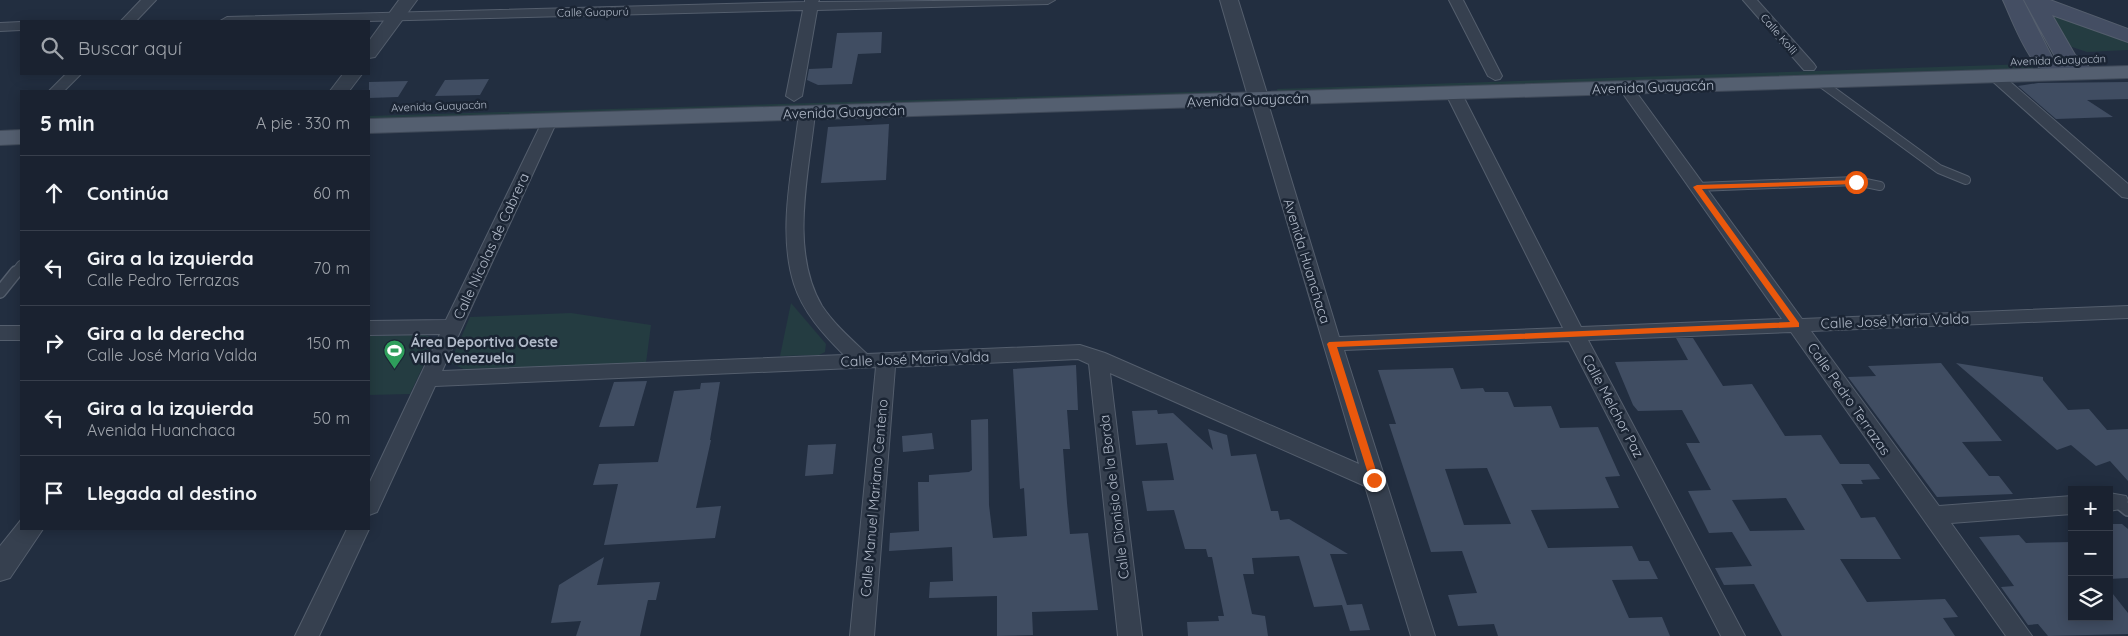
<!DOCTYPE html>
<html lang="es">
<meta charset="utf-8">
<style>
:root{--surface:#1a2230;--page:#232a38;--text:#f1f3f6;--muted:#9fa4ab;--line:#383f4c}
body{margin:0;font-family:Quicksand,sans-serif;background:var(--page);color:var(--text)}
.controls{position:absolute;right:15px;bottom:15px;display:grid;overflow:hidden;border-radius:0px;box-shadow:0 2px 12px #0003}
.controls button{width:45px;height:45px;display:grid;place-items:center;padding:0;border:0;border-bottom:1px solid var(--line);background:var(--surface);color:var(--text);font:25px sans-serif}
.stop{position:absolute;width:15px;height:15px;margin:-11px;border:4px solid #ea580c;border-radius:50%;background:#fff}
.stop.end{background:#ea580c;border-color:#fff;box-shadow:0 1px 5px #0008}
.list{margin:0;padding:0;list-style:none}
h2{display:flex;justify-content:space-between;align-items:center;height:65px;margin:0;padding:0 20px;font-size:21px}
h2 small{font-size:16px;font-weight:400;color:var(--muted)}
.list li{display:grid;grid-template-columns:32px 1fr auto;gap:15px;align-items:center;box-sizing:border-box;height:75px;padding:0 20px;border-top:1px solid var(--line)}
.list b{display:block;font-size:19px;white-space:nowrap}
.list p{margin:0;font-size:16px;white-space:nowrap;color:var(--muted)}
.list em{font-size:16px;font-style:normal;color:var(--muted)}
.icon{flex:none;width:28px;height:28px;fill:none;stroke:currentColor;stroke-width:2;stroke-linecap:round;stroke-linejoin:round}
.map{position:relative;flex:none;width:2128px;height:636px;overflow:hidden}
.search{position:absolute;background:var(--surface);box-shadow:0 2px 12px #0003;left:20px;top:20px;width:350px;height:55px;display:flex;align-items:center;gap:12px;box-sizing:border-box;padding:0 18px;border-radius:0px;color:var(--muted);font-size:19px}
.panel{position:absolute;background:var(--surface);box-shadow:0 2px 12px #0003;left:20px;top:90px;width:350px;height:440px;border-radius:0px}
.map>svg:first-child{display:block}
</style>
<div class="map">
<svg width="2128" height="636" viewBox="0 0 2128 636">
<rect width="100%" height="100%" fill="#222e40"/>
<g fill="#243c41">
<path d="M2048 11 2128 40V50L2087 52 2066 45Z"/>
<path d="M2029 64 2033 68 1278 93 1277 89Z"/>
<path d="M1221 91 1222 95 369 121V116Z"/>
<path d="M791 303 826 344 825 352 819 355 780 356Z"/>
<path d="M571 313 651 325 646 363 464 369 450 363 470 317Z"/>
<path d="M425 335 431 337 433 345 410 394 369 395V336Z"/>
</g>
<g fill="#404d62" fill-rule="evenodd">
<path d="M882 32 881 53 858 54 852 84 818 85 807 80 809 69 832 68 837 33Z"/>
<path d="M489 79 480 95 435 96 445 80Z"/>
<path d="M408 81 398 97 369 98V82Z"/>
<path d="M2128 82V99L2087 100 2113 117 2056 119 2018 86 2038 83Z"/>
<path d="M889 124 886 180 821 183 828 127Z"/>
<path d="M1676 338H1693L1723 386 1752 384 1785 436 1821 435 1840 464H1869L1880 479 1861 480 1863 484H1841L1861 518 1875 517 1901 559H1840L1867 602 1945 599 1958 617 1943 618 1955 636H1782L1754 584 1724 585 1715 568 1752 566 1732 532 1709 533 1688 491 1711 490 1686 443H1700L1682 410 1638 411 1633 405 1615 362 1688 360ZM1786 498 1805 530 1750 531 1732 500Z"/>
<path d="M1941 363 2002 441 1962 442 1989 476H1999L2013 494 1937 497 1848 377 1876 376 1868 366Z"/>
<path d="M1956 363 2043 377V380L2068 410 2089 409 2107 430 2128 429V481L2110 461 2096 466 2071 445 2057 450Z"/>
<path d="M1076 365 1078 410H1067L1070 449H1063L1067 503 1070 534 1088 533 1098 610 1032 612 1033 635 997 636V596L929 598 930 582 953 581 952 547 889 551 890 533 919 531 918 482H929V475L969 472 972 470 971 420 988 419 989 505 993 538 1027 536 1024 488 1020 489 1013 369Z"/>
<path d="M1453 368 1461 389 1483 388 1485 392H1508L1514 407 1551 406 1560 428 1598 427 1620 476 1605 477 1619 508 1531 510 1548 548 1632 546 1639 561H1649L1658 579 1612 580 1629 618 1662 617 1670 636H1498L1494 624 1458 626 1448 595 1477 593 1462 551 1431 552 1389 424H1396L1378 370ZM1487 468 1511 524 1464 525 1445 469Z"/>
<path d="M647 381 634 426 599 427 614 382Z"/>
<path d="M720 382 710 440H711L696 508 721 506 715 538 604 545 618 484 593 485 599 464 658 462 674 391 700 389 701 383Z"/>
<path d="M1157 410 1158 414 1173 413 1213 450 1208 429 1227 435 1231 456 1256 454 1271 511H1278L1280 520 1289 519 1348 554H1330L1347 605 1362 604 1370 630 1350 631 1342 605 1314 607 1299 556 1252 558 1254 574H1243L1252 614 1265 616 1268 636H1188L1187 622 1219 621 1218 616H1224L1212 557H1208L1206 549H1185L1174 510 1147 511 1142 481 1174 480 1167 443 1136 445 1132 411Z"/>
<path d="M932 433 934 449 903 452 902 436Z"/>
<path d="M836 444 833 474 805 476 808 445Z"/>
<path d="M2109 524H2122L2128 529V578L2109 579Z"/>
<path d="M2019 535 2026 543 2072 542V617H2109V589L2128 613V634L2048 636 2038 624 2028 625 2001 587 2014 586 1979 537Z"/>
<path d="M604 557 597 585 660 582 656 600H648L640 636H576L581 621 551 623 559 585Z"/>
</g>
<g fill="none" stroke-linecap="round" stroke-linejoin="round">
<defs>
<g id="service-far1">
<path d="M1820 82 1939 169 1966 180"/>
<path d="M1697 187 1856 181 1880 186"/>
<path d="M15 273 21 265"/>
</g>
<g id="service">
<path d="M0 292 16 272"/>
<path d="M2118 502 2128 510"/>
</g>
<g id="minor">
<path d="M141 0H156L136 21H121Z"/>
<path d="M805 0H819L818 2 1055 0 1048 4 817 10 802 96 794 101 786 96 803 10 369 21H220L227 17 805 2Z"/>
<path d="M1449 0H1463L1502 76 1500 79 1495 80 1488 76Z"/>
<path d="M1743 0H1757L1814 64 1816 67 1814 70H1804Z"/>
<path d="M21 22V30L0 31V23Z"/>
<path d="M1995 72 2000 73 2128 184V198L2122 197 1990 79 1988 76Z"/>
<path d="M66 74H81L64 91H49Z"/>
<path d="M1626 84 1631 85 1802 319 2128 306V318L1811 331 1939 506 2072 496V514L1951 523 2032 636H2006L1791 332 1588 340 1745 636H1721L1569 341 1344 350 1435 636H1411L1365 486 1110 373 1142 636H1118L1089 364 1078 359 895 367 874 636H850L876 367 435 386 377 512 369 515V484L440 334 369 335V321L446 320 544 118 549 116 557 121 442 371 844 355C823 334 803 312 794 284 777 230 793 167 799 113L807 108 815 113C809 173 789 250 822 306 834 324 851 339 867 354L1080 345 1105 353 1359 464 1251 100 1254 97H1264L1267 100 1339 337 1563 328 1446 94 1454 89 1462 94 1581 327 1782 319 1619 88Z"/>
<rect x="0" y="326" width="21" height="14"/>
<path d="M2109 493 2126 496 2128 500 2126 508 2109 511Z"/>
<path d="M347 529H369L319 636H295Z"/>
</g>
<g id="tertiary">
<path d="M399 0H417L375 57 369 58V41Z"/>
<path d="M1220 0H1238L1269 100 1266 104H1252L1249 100Z"/>
<path d="M343 74H362L349 91H330Z"/>
<path d="M21 520V529H43L10 578 0 581V546Z"/>
</g>
<path id="secondary" d="M2003 0H2023L2052 57 2058 62 2024 0H2050L2128 29V42L2052 15 2075 55 2096 73 2093 78C2082 80 2077 77 2068 70L2071 74 2068 79C2035 87 2014 23 2003 0Z"/>
<g id="primary">
<path d="M2128 66V78L369 133V119Z"/>
<path d="M21 130V144L0 145V131Z"/>
</g>
</defs>
<use href="#service-far1" stroke="#545e6d" stroke-width="10"/>
<use href="#service" stroke="#545e6d" stroke-width="14"/>
<use href="#minor" stroke="#545e6d" stroke-width="2"/>
<use href="#tertiary" stroke="#545e6d" stroke-width="2"/>
<use href="#secondary" stroke="#545e6d" stroke-width="2"/>
<use href="#primary" stroke="#3f4958" stroke-width="2"/>
<use href="#service-far1" stroke="#36404f" stroke-width="8"/>
<use href="#service" stroke="#36404f" stroke-width="11"/>
<use href="#minor" fill="#36404f" fill-rule="evenodd"/>
<use href="#tertiary" fill="#36404f" fill-rule="evenodd"/>
<use href="#secondary" fill="#444e63" fill-rule="evenodd"/>
<use href="#primary" fill="#545f70" fill-rule="evenodd"/>
</g>
<path fill="#ea580c" d="M1858 180 1856 184 1702 189 1799 323V327L1337 347 1379 480 1377 483H1371L1327 344 1329 342 1790 322 1693 187 1697 185Z"/>
<defs>
<symbol id="stadium-pin" viewBox="-11 -11 22 30"><path d="M0 17L-7.5 6A9.5 9.5 0 1 1 7.5 6Z" fill="#2e9e5b" stroke="#1b2534"/><path d="M0-5a6.5 5 0 1 0 0 10a6.5 5 0 1 0 0-10ZM-3.5-1.8h7v3.6h-7Z" fill="#fff"/></symbol>
</defs>
<g fill-rule="evenodd">
<use href="#stadium-pin" x="382" y="338" width="25" height="34"/>
</g>
<g text-anchor="middle" dominant-baseline="central" stroke-width="5" stroke-linejoin="round" paint-order="stroke">
<g font-size="11" fill="#b2bbca" stroke="#1b2534">
<text transform="translate(593 12) rotate(-1)">Calle Guapurú</text>
<text transform="translate(1779 34) rotate(49)">Calle Kolli</text>
<text transform="translate(2058 60) rotate(-2)">Avenida Guayacán</text>
<text transform="translate(439 106) rotate(-2)">Avenida Guayacán</text>
</g>
<g font-size="14" fill="#b2bbca" stroke="#1b2534">
<text transform="translate(1653 87) rotate(-2)">Avenida Guayacán</text>
<text transform="translate(1248 100) rotate(-2)">Avenida Guayacán</text>
<text transform="translate(844 112) rotate(-2)">Avenida Guayacán</text>
<text transform="translate(491 246) rotate(-65)">Calle Nicolas de Cabrera</text>
<text transform="translate(1307 261) rotate(73)">Avenida Huanchaca</text>
<text transform="translate(1895 321) rotate(-2)">Calle José Maria Valda</text>
<text transform="translate(915 359) rotate(-2)">Calle José Maria Valda</text>
<text transform="translate(1849 399) rotate(55)">Calle Pedro Terrazas</text>
<text transform="translate(1613 406) rotate(62)">Calle Melchor Paz</text>
<text transform="translate(1114 497) rotate(-97)">Calle Dionisio de la Borda</text>
<text transform="translate(874 498) rotate(-85)">Calle Manuel Mariano Centeno</text>
</g>
<g font-size="14" font-weight="bold" fill="#b2bbca" stroke="#1b2534" text-anchor="start">
<text x="411" y="342">Área Deportiva Oeste<tspan x="411" dy="16">Villa Venezuela</tspan></text>
</g>
</g>
</svg>
<div class="controls">
<button>+</button>
<button>−</button>
<button><svg class="icon" aria-label="layers" viewBox="0 0 24 24"><path d="M12 4l9 5-9 5-9-5zM3 14l9 5 9-5"/></svg></button>
</div>
<div class="stop" style="left:1856px;top:182px"></div>
<div class="stop end" style="left:1374px;top:480px"></div>
<div class="search"><svg class="icon" aria-label="search" viewBox="0 0 24 24"><circle cx="10" cy="10" r="6"/><path d="M15 15l6 6"/></svg>Buscar aquí</div>
<section class="panel">
<h2>5 min<small>A pie · 330 m</small></h2>
<ul class="list">
<li><svg class="icon" aria-label="ahead" viewBox="0 0 24 24"><path d="M12 20V5M6 11l6-6 6 6"/></svg><div><b>Continúa</b></div><em>60 m</em></li>
<li><svg class="icon" aria-label="left" viewBox="0 0 24 24"><path d="M17 20v-9H6M10 6l-5 5 5 5"/></svg><div><b>Gira a la izquierda</b><p>Calle Pedro Terrazas</p></div><em>70 m</em></li>
<li><svg class="icon" aria-label="right" viewBox="0 0 24 24"><path d="M7 20v-9h11M14 6l5 5-5 5"/></svg><div><b>Gira a la derecha</b><p>Calle José Maria Valda</p></div><em>150 m</em></li>
<li><svg class="icon" aria-label="left" viewBox="0 0 24 24"><path d="M17 20v-9H6M10 6l-5 5 5 5"/></svg><div><b>Gira a la izquierda</b><p>Avenida Huanchaca</p></div><em>50 m</em></li>
<li><svg class="icon" aria-label="arrive" viewBox="0 0 24 24"><path d="M6 21V4h12l-3 4 3 4H6"/></svg><div><b>Llegada al destino</b></div></li>
</ul>
</section>
</div>
